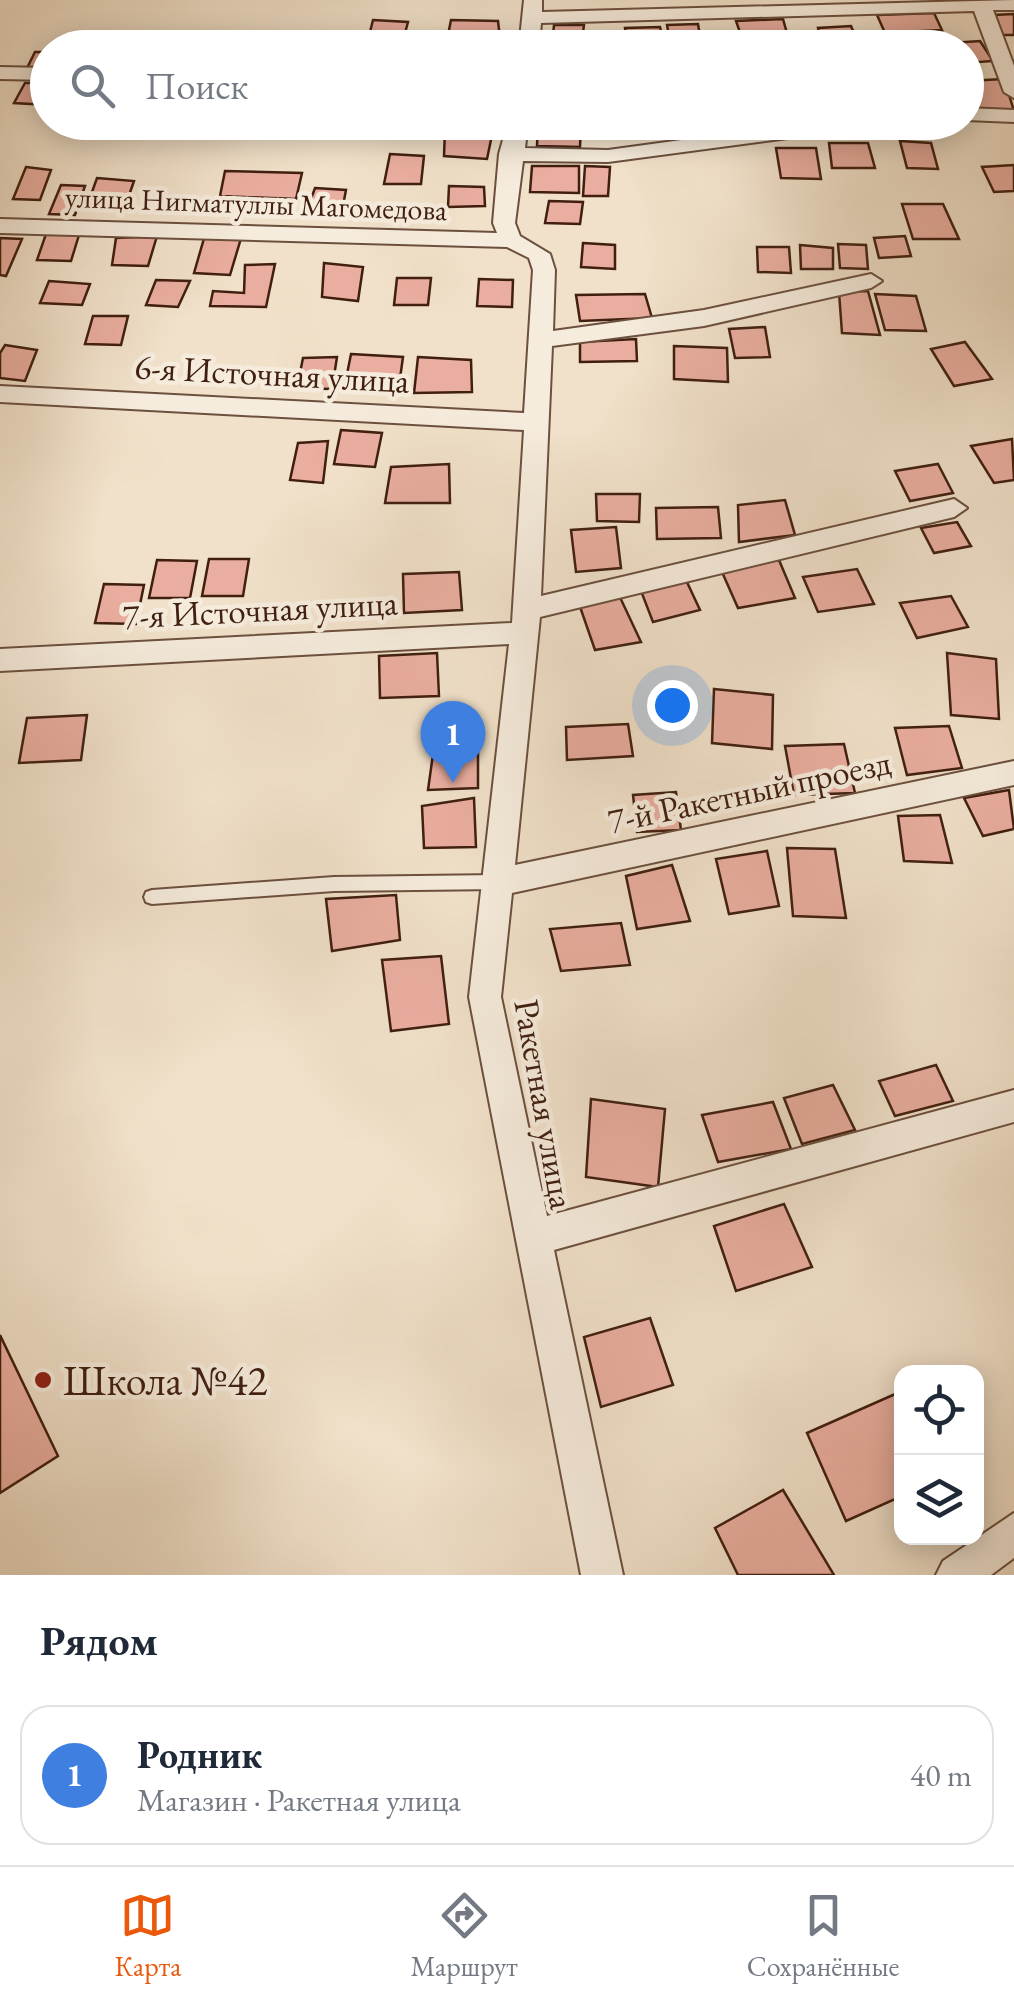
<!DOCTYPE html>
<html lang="ru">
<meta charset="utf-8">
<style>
:root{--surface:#fff;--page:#f6f6f7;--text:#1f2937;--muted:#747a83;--line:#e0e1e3;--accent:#ea580c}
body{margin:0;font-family:"EB Garamond",serif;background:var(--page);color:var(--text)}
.controls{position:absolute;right:30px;bottom:30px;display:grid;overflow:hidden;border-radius:20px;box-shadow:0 5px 25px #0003}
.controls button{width:90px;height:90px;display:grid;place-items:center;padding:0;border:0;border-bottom:2px solid var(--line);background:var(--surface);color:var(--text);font:50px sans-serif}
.you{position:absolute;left:672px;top:705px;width:35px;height:35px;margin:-25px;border:8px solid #fff;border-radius:50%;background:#1a73e8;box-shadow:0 0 0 15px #1a73e833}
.badge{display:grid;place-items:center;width:65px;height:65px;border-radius:50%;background:var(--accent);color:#fff;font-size:32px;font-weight:700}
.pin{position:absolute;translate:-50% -82px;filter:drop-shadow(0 2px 5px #0008)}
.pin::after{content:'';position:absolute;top:52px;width:35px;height:30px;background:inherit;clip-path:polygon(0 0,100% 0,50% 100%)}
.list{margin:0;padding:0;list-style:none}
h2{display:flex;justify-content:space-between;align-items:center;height:130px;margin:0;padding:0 40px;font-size:42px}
h2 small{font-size:32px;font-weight:400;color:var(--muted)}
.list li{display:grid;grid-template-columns:65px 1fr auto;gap:30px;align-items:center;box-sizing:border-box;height:140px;margin:0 20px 20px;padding:0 20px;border:2px solid var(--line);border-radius:30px}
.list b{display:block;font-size:38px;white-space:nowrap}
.list p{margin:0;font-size:32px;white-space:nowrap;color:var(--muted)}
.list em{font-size:32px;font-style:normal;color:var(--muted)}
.icon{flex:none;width:55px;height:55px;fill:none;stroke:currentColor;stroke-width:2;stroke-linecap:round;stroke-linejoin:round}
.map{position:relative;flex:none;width:1014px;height:1575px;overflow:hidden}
.search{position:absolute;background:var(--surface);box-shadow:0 5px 25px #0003;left:30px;right:30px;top:30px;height:110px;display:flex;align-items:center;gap:25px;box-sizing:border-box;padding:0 35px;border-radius:55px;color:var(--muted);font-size:38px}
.sheet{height:290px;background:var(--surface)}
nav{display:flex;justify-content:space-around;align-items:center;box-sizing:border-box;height:140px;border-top:2px solid var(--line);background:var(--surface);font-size:28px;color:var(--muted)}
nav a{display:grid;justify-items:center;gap:5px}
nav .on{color:var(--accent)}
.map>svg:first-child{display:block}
</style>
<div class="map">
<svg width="1014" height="1575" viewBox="0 0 1014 1575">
<rect width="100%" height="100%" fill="#f1e1ca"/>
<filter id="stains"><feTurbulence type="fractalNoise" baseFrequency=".002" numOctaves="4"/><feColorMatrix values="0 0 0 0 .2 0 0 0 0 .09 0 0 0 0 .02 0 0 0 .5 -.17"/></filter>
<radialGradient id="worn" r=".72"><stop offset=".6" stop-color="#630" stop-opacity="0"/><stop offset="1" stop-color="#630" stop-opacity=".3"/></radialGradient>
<g fill="#eaaea0" stroke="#401f10" stroke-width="2.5">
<path d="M934 13 942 30 885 33 877 15Z"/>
<path d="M1014 14V35H1003L994 15Z"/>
<path d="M783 19 790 44H744L736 21Z"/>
<path d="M373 20 408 22 404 37 369 36Z"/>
<path d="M451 20 498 21 500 38 448 35Z"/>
<path d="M698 24 701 42H670L667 25Z"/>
<path d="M554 25H584L581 46H552Z"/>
<path d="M851 26 860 48H823L818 28Z"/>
<path d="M660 27 665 46 628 47 625 28Z"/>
<path d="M980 41 993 61 966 63V48L935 44Z"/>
<path d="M35 52H48V69L27 68Z"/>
<path d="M1004 79 1014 111 966 109V81Z"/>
<path d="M25 83H48V105L14 103Z"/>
<path d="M538 122H581L580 147 537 146Z"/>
<path d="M586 122H618V135L585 134Z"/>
<path d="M445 130H493L487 159 444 156Z"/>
<path d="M900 141 931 143 938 169 907 168Z"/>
<path d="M829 143H868L875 168H832Z"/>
<path d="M776 148H816L821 179 781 178Z"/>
<path d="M390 154 424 156 421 184H384Z"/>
<path d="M1014 165V191L994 192 982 167Z"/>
<path d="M532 166H579V193L530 192Z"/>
<path d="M585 166 610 167 608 196H583Z"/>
<path d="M26 167 51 170 40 200 13 199Z"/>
<path d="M225 171 302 173 296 199 220 196Z"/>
<path d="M97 178 134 181 124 210 87 206Z"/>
<path d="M61 185 85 186 75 215 49 214Z"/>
<path d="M449 186 484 187 485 206 448 207Z"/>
<path d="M315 188 346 190 341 216 305 215Z"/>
<path d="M549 201 583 202 580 224 545 223Z"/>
<path d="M902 204H943L959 239H913Z"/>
<path d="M46 234 79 235 71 261 37 260Z"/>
<path d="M205 235H242L230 275 194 273Z"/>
<path d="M157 236 148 266 112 265 116 238Z"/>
<path d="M905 236 911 256 879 258 874 238Z"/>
<path d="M0 238 22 239 6 276 0 275Z"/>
<path d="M583 243 615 245V269L581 267Z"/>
<path d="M838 244 866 245 868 269 840 268Z"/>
<path d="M800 245 833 248V269H801Z"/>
<path d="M757 247H789L791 273 758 272Z"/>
<path d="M324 263 363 267 358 301 322 297Z"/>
<path d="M275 264 266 307 210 306 213 291 244 293 245 265Z"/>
<path d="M397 278H431L428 305H394Z"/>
<path d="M479 279 513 280 512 307 477 306Z"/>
<path d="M156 280 190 281 178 307 146 305Z"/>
<path d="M49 281 90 284 82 305 40 303Z"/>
<path d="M868 291 880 335 842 333 839 292Z"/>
<path d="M645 294 652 318 580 321 576 295Z"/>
<path d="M875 294 916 296 926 331 885 330Z"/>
<path d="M93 316H128L121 345 85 344Z"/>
<path d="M765 327 770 357 735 358 729 329Z"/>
<path d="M636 339 637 361 580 362V342Z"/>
<path d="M965 342 992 379 954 386 931 349Z"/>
<path d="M5 345 37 350 25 381 0 378V353Z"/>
<path d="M674 346 727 348 728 382 674 379Z"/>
<path d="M351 354 403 357 398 393 344 389Z"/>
<path d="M337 357 332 389 297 388 303 358Z"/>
<path d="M418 357 471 360 472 392 414 393Z"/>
<path d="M341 430 382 433 375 467 334 464Z"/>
<path d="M1012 439 1014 480 994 483 971 446Z"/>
<path d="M328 441 323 483 290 480 298 443Z"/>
<path d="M449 464 450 503H385L391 467Z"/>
<path d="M938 464 953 493 910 501 895 471Z"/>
<path d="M596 494H640L639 522 597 521Z"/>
<path d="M785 500 795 535 739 542 738 505Z"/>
<path d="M718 507 721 538 657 539 656 508Z"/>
<path d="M957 522 971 546 934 553 921 528Z"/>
<path d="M616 527 621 568 576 572 571 530Z"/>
<path d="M209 559H249L243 596H202Z"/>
<path d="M157 560 197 561 190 598H149Z"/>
<path d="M779 560 795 598 738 608 722 572Z"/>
<path d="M857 569 874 604 818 612 803 577Z"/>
<path d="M459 572 462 610 404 613 403 574Z"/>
<path d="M686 580 700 610 653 622 641 591Z"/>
<path d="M104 584 144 585 136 624 95 623Z"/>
<path d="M618 593 641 642 595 650 578 601Z"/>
<path d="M951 596 968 627 917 638 900 603Z"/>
<path d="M437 653 439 696 380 698 379 656Z"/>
<path d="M947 653 996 659 999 719 951 715Z"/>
<path d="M714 689 773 695 772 749 712 743Z"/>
<path d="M87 715 81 760 19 763 27 718Z"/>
<path d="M628 724 633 756 567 760 566 727Z"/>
<path d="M949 726 962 768 907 775 895 728Z"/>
<path d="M844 744 855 793 794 795 785 746Z"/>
<path d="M434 747H478V788L428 790Z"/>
<path d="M1009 790 1014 829 983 836 964 798Z"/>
<path d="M676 792 681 830 637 832 633 795Z"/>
<path d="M474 798 476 847 424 848 422 806Z"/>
<path d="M940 815 952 863 904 861 898 816Z"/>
<path d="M787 848 835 849 846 918 793 916Z"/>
<path d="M767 851 779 906 729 914 716 859Z"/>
<path d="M672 865 690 921 637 929 626 876Z"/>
<path d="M396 895 400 940 332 951 326 899Z"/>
<path d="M621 923 630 965 561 971 550 929Z"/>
<path d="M441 956 449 1024 391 1031 382 960Z"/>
<path d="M936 1065 953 1101 895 1116 879 1081Z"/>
<path d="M833 1085 855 1130 802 1144 784 1098Z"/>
<path d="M591 1099 665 1109 658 1187 586 1177Z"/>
<path d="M773 1102 791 1149 718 1162 702 1115Z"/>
<path d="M784 1204 812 1267 736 1291 714 1226Z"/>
<path d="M650 1318 673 1385 601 1407 584 1337Z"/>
<path d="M0 1335 58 1456 0 1493Z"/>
<path d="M902 1391V1496L846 1521 807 1433Z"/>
<path d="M783 1490 834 1575H738L715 1528Z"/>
</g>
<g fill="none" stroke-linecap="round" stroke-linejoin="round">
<defs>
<path id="service" d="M499 875 505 877 507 882 505 887 499 889 334 891 152 904 146 902 144 897 146 892 152 890 334 877Z"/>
<g id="minor">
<path d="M524 0H542V12L1014 0V10H993L1014 66V98L1004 92 974 11 541 23 539 48H519Z"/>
<path d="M0 67 48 68V80L0 79Z"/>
<path d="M966 108 1014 110V122L966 120Z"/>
<path d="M508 122H528L525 148 608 150 813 122H874L864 128 608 162 523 161 515 223 520 236 550 254 555 270 553 331 704 310 871 274 882 281 871 288 704 326 552 346 541 596 954 499 967 508 954 517 540 617 515 865 1014 761V785L512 893 501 997 547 1216 1014 1090V1122L554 1250 623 1575H581L469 997 509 644 0 671V649L512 623 524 430 0 402V386L524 413 533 270 529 258 507 247 0 233V219L497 233 493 223 499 154Z"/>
<path d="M1014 1513V1558L991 1575H936L943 1561Z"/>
</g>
</defs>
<use href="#service" stroke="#6c503e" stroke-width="4"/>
<use href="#minor" stroke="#6c503e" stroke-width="4"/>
<use href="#service" fill="#f6ecdd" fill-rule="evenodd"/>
<use href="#minor" fill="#f6ecdd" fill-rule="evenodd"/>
</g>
<circle fill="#8f2418" stroke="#f6ecdd" stroke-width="4" cx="43" cy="1380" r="10"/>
<g text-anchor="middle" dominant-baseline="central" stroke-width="9" stroke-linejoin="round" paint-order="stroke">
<g font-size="30" fill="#401f10" stroke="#f6ecdd">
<text transform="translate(256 203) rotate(2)">улица Нигматуллы Магомедова</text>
</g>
<g font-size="35" fill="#401f10" stroke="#f6ecdd">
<text transform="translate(272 373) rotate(3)">6-я Источная улица</text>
<text transform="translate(260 609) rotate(-3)">7-я Источная улица</text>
<text transform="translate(749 791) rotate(-12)">7-й Ракетный проезд</text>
<text transform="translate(545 1104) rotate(80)">Ракетная улица</text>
</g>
<g font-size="42" fill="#401f10" stroke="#f6ecdd" text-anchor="start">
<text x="63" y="1380">Школа №42</text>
</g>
</g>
<rect width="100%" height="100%" filter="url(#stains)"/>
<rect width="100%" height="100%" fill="url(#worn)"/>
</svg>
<div class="controls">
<button><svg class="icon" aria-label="locate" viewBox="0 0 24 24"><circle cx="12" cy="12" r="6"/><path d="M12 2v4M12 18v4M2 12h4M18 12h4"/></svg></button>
<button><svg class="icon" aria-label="layers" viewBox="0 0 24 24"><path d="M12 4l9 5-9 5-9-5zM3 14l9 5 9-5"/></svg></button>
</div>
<div class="you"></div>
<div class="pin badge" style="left:453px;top:783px;background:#3f7fe0">1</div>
<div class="search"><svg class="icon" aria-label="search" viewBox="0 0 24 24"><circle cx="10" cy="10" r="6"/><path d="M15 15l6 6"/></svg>Поиск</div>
</div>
<section class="sheet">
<h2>Рядом<small></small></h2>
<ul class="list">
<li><span class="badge" style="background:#3f7fe0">1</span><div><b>Родник</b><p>Магазин · Ракетная улица</p></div><em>40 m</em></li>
</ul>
</section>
<nav>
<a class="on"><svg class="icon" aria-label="map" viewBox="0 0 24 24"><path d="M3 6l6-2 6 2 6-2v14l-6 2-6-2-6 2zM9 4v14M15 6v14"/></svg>Карта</a>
<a><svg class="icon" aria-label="directions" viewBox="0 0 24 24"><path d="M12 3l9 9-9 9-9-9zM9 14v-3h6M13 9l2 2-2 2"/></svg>Маршрут</a>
<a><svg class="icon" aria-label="saved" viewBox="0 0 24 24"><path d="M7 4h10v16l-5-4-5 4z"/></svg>Сохранённые</a>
</nav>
